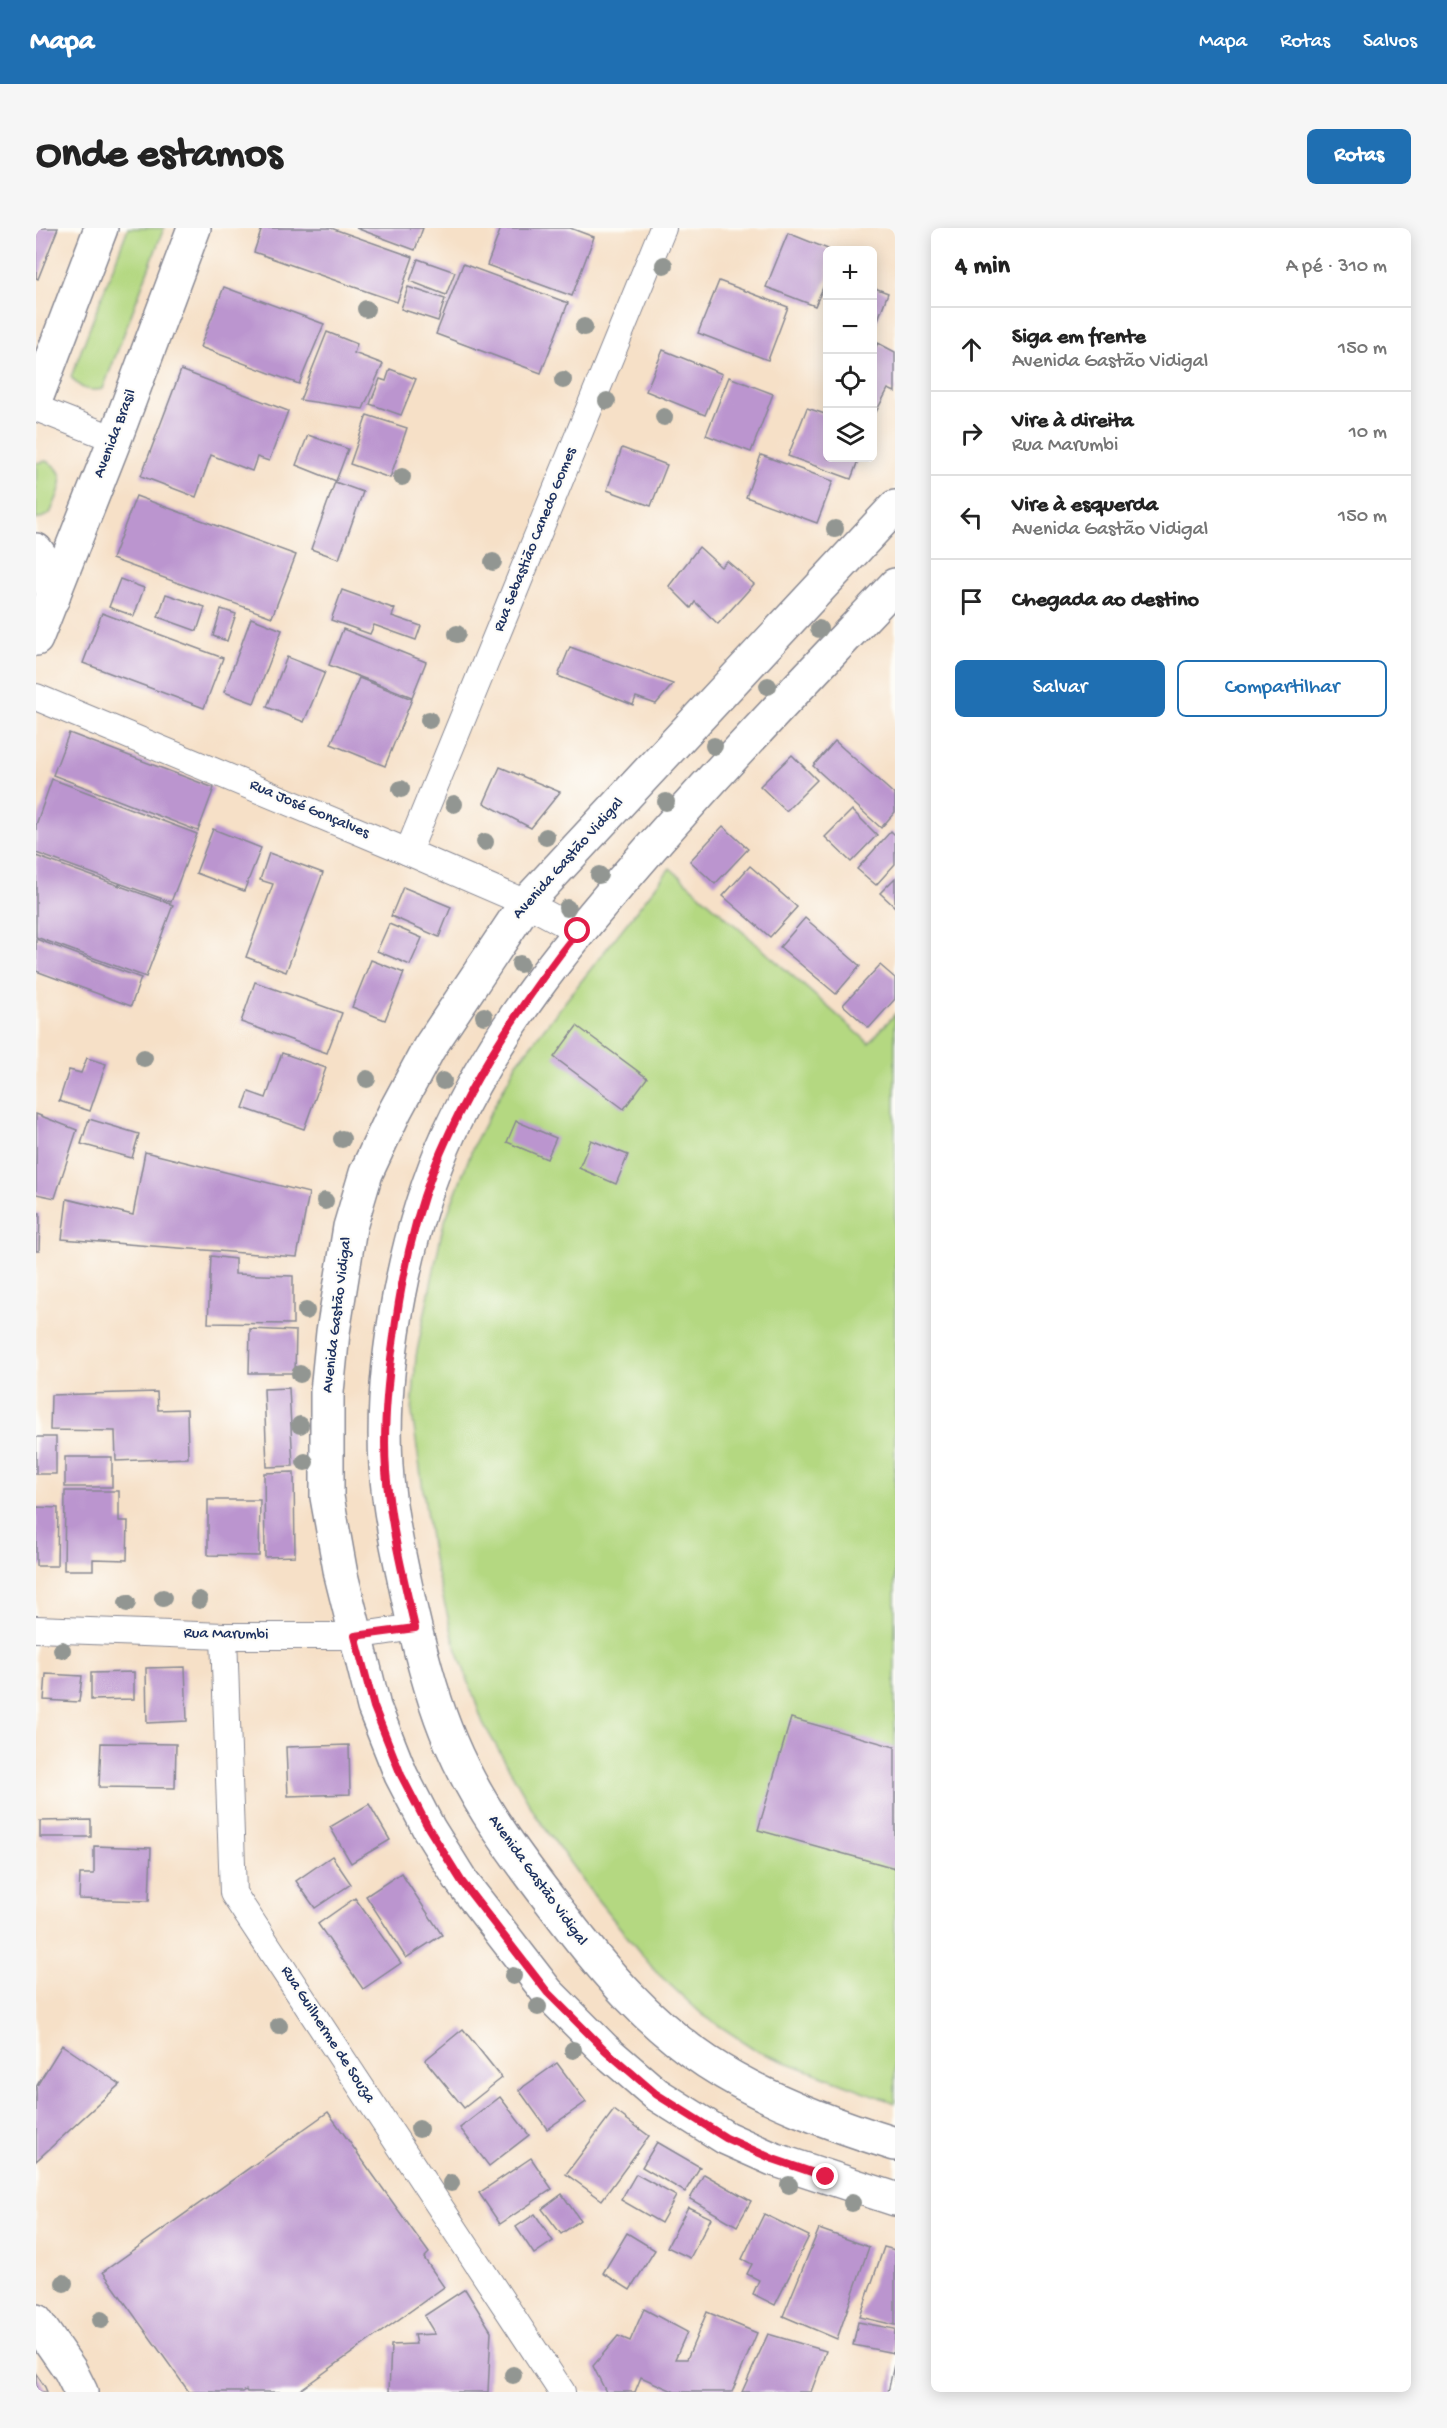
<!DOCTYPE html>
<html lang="pt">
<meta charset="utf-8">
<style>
:root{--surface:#fff;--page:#f6f6f6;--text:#222;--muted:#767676;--line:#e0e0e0;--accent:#1f6fb2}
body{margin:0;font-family:"Gochi Hand",sans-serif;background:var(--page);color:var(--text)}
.controls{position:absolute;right:18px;top:18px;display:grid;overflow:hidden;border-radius:9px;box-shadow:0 3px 15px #0003}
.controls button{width:54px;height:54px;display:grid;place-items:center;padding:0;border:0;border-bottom:2px solid var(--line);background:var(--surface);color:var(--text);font:30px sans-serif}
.stop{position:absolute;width:18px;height:18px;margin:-14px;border:4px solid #e11d48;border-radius:50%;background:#fff}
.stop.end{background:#e11d48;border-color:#fff;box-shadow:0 2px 6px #0008}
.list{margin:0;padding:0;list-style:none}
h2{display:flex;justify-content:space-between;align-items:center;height:78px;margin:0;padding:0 24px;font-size:26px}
h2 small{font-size:20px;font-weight:400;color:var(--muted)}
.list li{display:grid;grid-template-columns:39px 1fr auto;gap:18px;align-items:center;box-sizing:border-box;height:84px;padding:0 24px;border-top:2px solid var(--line)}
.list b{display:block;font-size:22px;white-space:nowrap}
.list p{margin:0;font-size:20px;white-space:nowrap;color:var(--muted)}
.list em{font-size:20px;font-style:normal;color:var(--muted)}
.actions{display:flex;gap:12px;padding:18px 24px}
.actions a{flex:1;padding:14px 0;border:2px solid var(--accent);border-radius:9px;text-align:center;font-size:21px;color:var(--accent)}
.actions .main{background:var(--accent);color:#fff}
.icon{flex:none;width:33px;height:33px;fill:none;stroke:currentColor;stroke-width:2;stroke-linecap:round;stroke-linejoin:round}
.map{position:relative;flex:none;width:859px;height:2164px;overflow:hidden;border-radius:9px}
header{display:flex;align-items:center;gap:36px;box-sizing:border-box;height:84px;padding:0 30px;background:var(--accent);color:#fff}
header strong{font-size:28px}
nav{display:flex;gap:33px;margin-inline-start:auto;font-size:21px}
.intro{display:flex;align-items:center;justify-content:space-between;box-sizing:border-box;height:144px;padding:0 36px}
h1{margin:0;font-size:42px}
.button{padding:15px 27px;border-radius:9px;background:var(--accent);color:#fff;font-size:21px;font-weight:700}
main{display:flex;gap:36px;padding:0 36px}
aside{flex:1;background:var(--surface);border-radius:9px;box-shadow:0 3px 15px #0003}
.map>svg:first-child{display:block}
</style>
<header>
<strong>Mapa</strong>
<nav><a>Mapa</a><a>Rotas</a><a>Salvos</a></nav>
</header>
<div class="intro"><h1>Onde estamos</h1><a class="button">Rotas</a></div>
<main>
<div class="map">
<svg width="859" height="2164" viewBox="0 0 859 2164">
<rect width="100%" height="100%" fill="#fdfcf7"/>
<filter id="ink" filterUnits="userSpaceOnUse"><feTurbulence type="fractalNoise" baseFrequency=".0167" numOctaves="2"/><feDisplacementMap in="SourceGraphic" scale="12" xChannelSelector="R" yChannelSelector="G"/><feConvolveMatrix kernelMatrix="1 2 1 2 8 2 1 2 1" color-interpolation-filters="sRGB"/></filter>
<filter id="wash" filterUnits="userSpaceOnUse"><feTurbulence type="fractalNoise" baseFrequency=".008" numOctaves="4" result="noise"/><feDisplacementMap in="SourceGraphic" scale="24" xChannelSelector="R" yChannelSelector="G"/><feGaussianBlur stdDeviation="1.35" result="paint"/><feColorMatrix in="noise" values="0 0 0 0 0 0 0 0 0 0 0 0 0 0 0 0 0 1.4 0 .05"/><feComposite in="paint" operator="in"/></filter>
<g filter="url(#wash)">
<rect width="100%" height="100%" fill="#f6e0c7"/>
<g fill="#b4d881" stroke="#688470" stroke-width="1.5">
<path d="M92 0H128L67 161C52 164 44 161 35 149Z"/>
<path d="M10 233C37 246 22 265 14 286L0 292V235Z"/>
<path d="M634 640 833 815 859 786V1875L723 1824 667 1787 619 1743 552 1660 501 1589 447 1495 419 1416 397 1331 376 1185 380 1128 407 998 439 914 481 835Z"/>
</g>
<g id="blocks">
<g fill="#bb95cf">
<path d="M0 0H22L2 51 0 50Z"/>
<path d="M226 0H295L377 29 361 74 218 24Z"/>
<path d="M320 0H387L379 22Z"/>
<path d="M465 0H534L558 9 536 68 451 37Z"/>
<path d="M752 5 792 21V48L779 78 730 59Z"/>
<path d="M382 31 419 44 410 67 374 53Z"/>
<path d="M427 36 532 75 505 145 400 106Z"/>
<path d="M683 53 752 79 732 132 662 105Z"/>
<path d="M188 59 288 96 263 156 164 119Z"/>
<path d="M372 59 409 71 402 93 365 81Z"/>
<path d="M836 59 852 65 837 105H836Z"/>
<path d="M291 104 321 116 318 125 347 136 327 181 264 172Z"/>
<path d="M842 115 859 124V164L852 161 840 184 836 182V126Z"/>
<path d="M627 122 686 146 669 187 610 163Z"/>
<path d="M354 141 380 151 365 187 334 176 344 151 350 153Z"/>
<path d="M145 142 252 183 233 233 221 229 216 243 175 227 160 269 105 248Z"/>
<path d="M693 149 737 166 715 224 670 207Z"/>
<path d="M771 180 792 187V230H823L815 251 752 228Z"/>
<path d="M331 187 371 200 354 250 314 236Z"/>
<path d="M272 207 312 221 300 253 260 237Z"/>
<path d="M586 220 631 237 615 278 571 262Z"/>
<path d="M725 227 797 253 781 295 710 269Z"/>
<path d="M299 254 327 264 303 331 275 321Z"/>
<path d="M100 268 260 327 236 389 76 331Z"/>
<path d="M663 319 685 339 691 333 718 356 682 396 659 374 655 380 633 358Z"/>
<path d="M84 351 108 360 98 388 73 379Z"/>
<path d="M306 362 359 381 356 388 385 398 380 412 338 397 334 406 295 392Z"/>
<path d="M130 366 169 379 161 403 122 389Z"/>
<path d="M185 381 200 386 191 413 177 408Z"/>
<path d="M66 385 187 430 168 480 47 435Z"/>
<path d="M215 390 246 402 218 475 188 464Z"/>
<path d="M307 401 390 434 376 469 293 437Z"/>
<path d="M534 419 637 456 620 476 600 469 597 477 522 448Z"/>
<path d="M251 429 289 444 268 494 231 479Z"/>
<path d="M323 450 376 471 349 538 295 516Z"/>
<path d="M33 505 178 560 162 603 17 547Z"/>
<path d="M799 513 859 567V584L845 600 777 538Z"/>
<path d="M756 527 781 552 750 583 724 558Z"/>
<path d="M464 539 524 564 495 600 448 575Z"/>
<path d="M16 551 161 606 135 674 0 625V597Z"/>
<path d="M816 582 841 607 815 634 789 609Z"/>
<path d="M687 598 712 621 679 656 654 633Z"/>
<path d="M177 601 225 620 208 663 160 645Z"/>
<path d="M855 603 859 607V636L840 657 821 641Z"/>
<path d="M233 625 287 645 250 744 210 729 237 656 224 652Z"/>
<path d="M0 628 137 677 110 749 0 709Z"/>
<path d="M714 638 761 679 734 709 687 668Z"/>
<path d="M859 650V679L844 665Z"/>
<path d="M367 659 415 679 403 709 355 688Z"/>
<path d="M769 690 824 738 800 766 744 719Z"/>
<path d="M353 696 386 710 374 737 341 723Z"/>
<path d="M0 711 105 750 95 778 0 743Z"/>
<path d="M335 732 368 745 349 792 316 779Z"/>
<path d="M844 737 859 750V771L833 800 807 777Z"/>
<path d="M219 754 306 785 291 825 205 794Z"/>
<path d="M541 798 611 850 588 881 518 829Z"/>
<path d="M246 825 290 840 268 901 207 880 213 864 230 870Z"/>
<path d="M51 830 70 836 54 883 23 873 33 842 45 845Z"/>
<path d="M0 886 41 902 19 970 0 966Z"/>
<path d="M53 891 103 906 96 930 45 916Z"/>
<path d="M480 893 520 910 511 931 471 914Z"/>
<path d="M555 912 592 927 580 956 543 940Z"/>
<path d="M109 924 273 965 261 1029 26 1011 31 971 97 987Z"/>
<path d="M0 985H4L3 1023H0Z"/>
<path d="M175 1028 199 1031V1046L257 1048V1096L172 1095Z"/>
<path d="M214 1101 260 1103 259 1145H213Z"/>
<path d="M253 1160 257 1238 231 1239 228 1161Z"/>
<path d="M121 1164 122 1182 151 1181 152 1230 80 1233 79 1203 14 1202 15 1167Z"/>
<rect x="0" y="1209" width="20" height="37"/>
<rect x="29" y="1229" width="47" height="30"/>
<path d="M258 1244 259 1328 229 1329 228 1245Z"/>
<path d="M29 1263H83V1293H92L91 1332 57 1331V1342H28Z"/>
<path d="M172 1272H224L223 1328 172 1327Z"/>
<path d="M0 1279 22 1280 21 1338H0Z"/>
<path d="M149 1439 151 1493 111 1495 110 1440Z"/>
<path d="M98 1444V1471L55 1472V1445Z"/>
<path d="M10 1446 46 1448 43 1474 8 1472Z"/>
<path d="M755 1490 859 1519V1640L722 1602Z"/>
<path d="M65 1515 140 1516 139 1560 63 1559Z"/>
<path d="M313 1517 314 1566 252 1568 250 1519Z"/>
<path d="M333 1576 354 1612 315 1635 294 1599Z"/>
<path d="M55 1592V1609H4V1593Z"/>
<path d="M58 1618 115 1620 113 1673 43 1671 44 1646H58Z"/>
<path d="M296 1628 315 1656 279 1680 260 1653Z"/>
<path d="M365 1645 406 1707 370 1730 330 1668Z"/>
<path d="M319 1670 365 1735 327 1761 282 1696Z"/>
<path d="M427 1801 466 1850 428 1880 389 1832Z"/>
<path d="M26 1817 84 1856 0 1933V1859Z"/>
<path d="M521 1835 550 1874 511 1901 483 1862Z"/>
<path d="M464 1869 493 1907 453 1938 424 1900Z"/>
<path d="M578 1882 613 1908 566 1972 530 1946Z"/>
<path d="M292 1884 393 2025 388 2030 408 2059 261 2164H211L210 2162 207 2164H153L67 2044Z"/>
<path d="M621 1914 664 1939 649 1964 606 1939Z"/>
<path d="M495 1930 516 1961 464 1996 443 1965Z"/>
<path d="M600 1946 640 1968 625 1995 585 1972Z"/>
<path d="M668 1946 715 1973 701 1998 654 1971Z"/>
<path d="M526 1966 544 1992 525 2006 506 1981Z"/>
<path d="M652 1979 675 1990 654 2030 631 2019Z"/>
<path d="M499 1986 517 2013 498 2026 480 1999Z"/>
<path d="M728 1986 773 2008 739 2077 717 2066 723 2052 711 2046 716 2036 706 2031Z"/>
<path d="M783 2001 833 2019 801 2111 747 2088Z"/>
<path d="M591 2005 619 2022 594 2062 567 2045Z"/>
<path d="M848 2019 859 2022V2097L824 2089Z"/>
<path d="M429 2061 455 2103 452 2164H353L355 2117 380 2116 378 2107 399 2106 388 2088Z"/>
<path d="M608 2081 651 2104 639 2131H651L671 2084 721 2105 696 2164H639L605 2149 599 2164H570L557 2138 582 2108 594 2113Z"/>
<path d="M822 2094 859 2101 858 2125 817 2117Z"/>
<path d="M732 2106 790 2123 775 2164H706Z"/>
<path d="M858 2137 859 2164H852Z"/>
<path d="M0 2146 9 2159 11 2164H0Z"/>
</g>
</g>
</g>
<g filter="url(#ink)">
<use href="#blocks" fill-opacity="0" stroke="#888892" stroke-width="1.5"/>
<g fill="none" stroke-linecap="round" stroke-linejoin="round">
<defs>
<g id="street">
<path d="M0 180 79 211"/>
<path d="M0 469 372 624 490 675 542 703"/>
<path d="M372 624 627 0"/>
<path d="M0 1401 188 1408H319L379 1399"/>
<path d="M188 1408 197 1665 526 2164"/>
</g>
<g id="secondary">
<path d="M0 171 65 0"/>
<path d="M859 279 490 675 393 820 359 883 330 945 314 999 297 1104 291 1164V1269L305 1347 338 1479 365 1547 393 1601 426 1654 512 1765 569 1822 620 1866 690 1910 737 1931 859 1971"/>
<path d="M0 322 11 337 17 370"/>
<path d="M859 357C771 450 682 542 599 638 528 719 459 805 414 903 370 1000 344 1133 350 1238 353 1287 365 1336 375 1383 385 1427 397 1474 415 1515 442 1579 484 1633 526 1688 568 1743 612 1795 671 1834 727 1871 794 1896 859 1916"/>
<path d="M0 411 79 211 158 0"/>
<path d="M0 2093 34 2142 45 2164"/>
</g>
</defs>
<use href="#street" stroke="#888892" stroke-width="28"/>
<use href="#secondary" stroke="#888892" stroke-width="36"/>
<use href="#street" stroke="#fff" stroke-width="26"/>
<use href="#secondary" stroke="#fff" stroke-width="33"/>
</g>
<g fill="#929692">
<circle cx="628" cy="37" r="9"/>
<circle cx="330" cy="81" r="9"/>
<circle cx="548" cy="99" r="9"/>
<circle cx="527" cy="152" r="9"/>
<circle cx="571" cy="173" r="9"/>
<circle cx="628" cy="189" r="9"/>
<circle cx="366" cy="249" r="9"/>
<circle cx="799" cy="301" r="9"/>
<circle cx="457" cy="334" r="9"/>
<circle cx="783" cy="401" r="9"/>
<circle cx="421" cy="406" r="9"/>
<circle cx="732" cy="458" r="9"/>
<circle cx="393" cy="492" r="9"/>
<circle cx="678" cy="518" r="9"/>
<circle cx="365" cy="561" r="9"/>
<circle cx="630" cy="574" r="9"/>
<circle cx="418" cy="576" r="9"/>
<circle cx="510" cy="609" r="9"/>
<circle cx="449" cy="614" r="9"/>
<circle cx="563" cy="647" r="9"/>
<circle cx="531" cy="680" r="9"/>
<circle cx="484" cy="736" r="9"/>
<circle cx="448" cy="788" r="9"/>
<circle cx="108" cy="830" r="9"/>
<circle cx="331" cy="851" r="9"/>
<circle cx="407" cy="853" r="9"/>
<circle cx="306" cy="911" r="9"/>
<circle cx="289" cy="973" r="9"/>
<circle cx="270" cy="1083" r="9"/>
<circle cx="264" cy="1146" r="9"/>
<circle cx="264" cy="1197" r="9"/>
<circle cx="269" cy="1234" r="9"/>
<circle cx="127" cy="1370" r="9"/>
<circle cx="163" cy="1372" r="9"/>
<circle cx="91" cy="1375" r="9"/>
<circle cx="26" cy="1422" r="9"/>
<circle cx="477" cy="1748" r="9"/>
<circle cx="502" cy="1779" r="9"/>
<circle cx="243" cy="1798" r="9"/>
<circle cx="537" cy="1822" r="9"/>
<circle cx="383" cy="1901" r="9"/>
<circle cx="415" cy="1955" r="9"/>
<circle cx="753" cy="1957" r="9"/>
<circle cx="816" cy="1975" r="9"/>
<circle cx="28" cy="2055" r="9"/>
<circle cx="65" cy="2092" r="9"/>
<circle cx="477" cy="2147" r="9"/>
</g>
</g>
<g fill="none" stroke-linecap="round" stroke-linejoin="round" filter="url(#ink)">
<path stroke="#e11d48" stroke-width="8" d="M542 703C485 775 431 857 397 943 376 998 364 1058 357 1116 351 1158 347 1201 350 1243 354 1295 367 1348 379 1400L319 1408 338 1479 365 1547 393 1601 426 1654 512 1765 569 1822 620 1866 690 1910 737 1931 790 1949"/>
</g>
<g text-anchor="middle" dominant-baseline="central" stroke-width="4.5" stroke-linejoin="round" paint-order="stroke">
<g font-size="16" fill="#1b2f5e" stroke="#fdfcf7">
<text transform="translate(80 206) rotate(-69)">Avenida Brasil</text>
<text transform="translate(500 312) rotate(-68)">Rua Sebastião Canedo Gomes</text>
<text transform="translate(273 582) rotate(23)">Rua José Gonçalves</text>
<text transform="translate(533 631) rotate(-48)">Avenida Gastão Vidigal</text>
<text transform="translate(302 1087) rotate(-83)">Avenida Gastão Vidigal</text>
<text transform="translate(190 1407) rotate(1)">Rua Marumbi</text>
<text transform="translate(501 1653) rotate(54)">Avenida Gastão Vidigal</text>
<text transform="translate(291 1807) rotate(57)">Rua Guilherme de Souza</text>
</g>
</g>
</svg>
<div class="controls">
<button>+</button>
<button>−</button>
<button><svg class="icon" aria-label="locate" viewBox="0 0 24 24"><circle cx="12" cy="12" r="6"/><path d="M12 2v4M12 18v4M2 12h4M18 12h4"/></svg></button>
<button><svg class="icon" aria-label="layers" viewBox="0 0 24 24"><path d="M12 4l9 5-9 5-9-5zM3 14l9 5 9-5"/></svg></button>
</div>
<div class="stop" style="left:542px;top:703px"></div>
<div class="stop end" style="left:790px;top:1949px"></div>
</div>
<aside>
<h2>4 min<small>A pé · 310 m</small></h2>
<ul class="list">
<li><svg class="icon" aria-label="ahead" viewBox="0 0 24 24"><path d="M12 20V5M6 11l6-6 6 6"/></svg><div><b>Siga em frente</b><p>Avenida Gastão Vidigal</p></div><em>150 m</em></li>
<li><svg class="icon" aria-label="right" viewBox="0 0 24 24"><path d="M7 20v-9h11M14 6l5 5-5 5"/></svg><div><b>Vire à direita</b><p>Rua Marumbi</p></div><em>10 m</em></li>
<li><svg class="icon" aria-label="left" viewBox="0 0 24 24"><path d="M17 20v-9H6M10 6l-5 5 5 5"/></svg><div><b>Vire à esquerda</b><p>Avenida Gastão Vidigal</p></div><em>150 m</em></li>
<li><svg class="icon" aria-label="arrive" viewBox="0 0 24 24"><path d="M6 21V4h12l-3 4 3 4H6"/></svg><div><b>Chegada ao destino</b></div></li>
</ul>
<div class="actions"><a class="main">Salvar</a><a>Compartilhar</a></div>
</aside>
</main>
